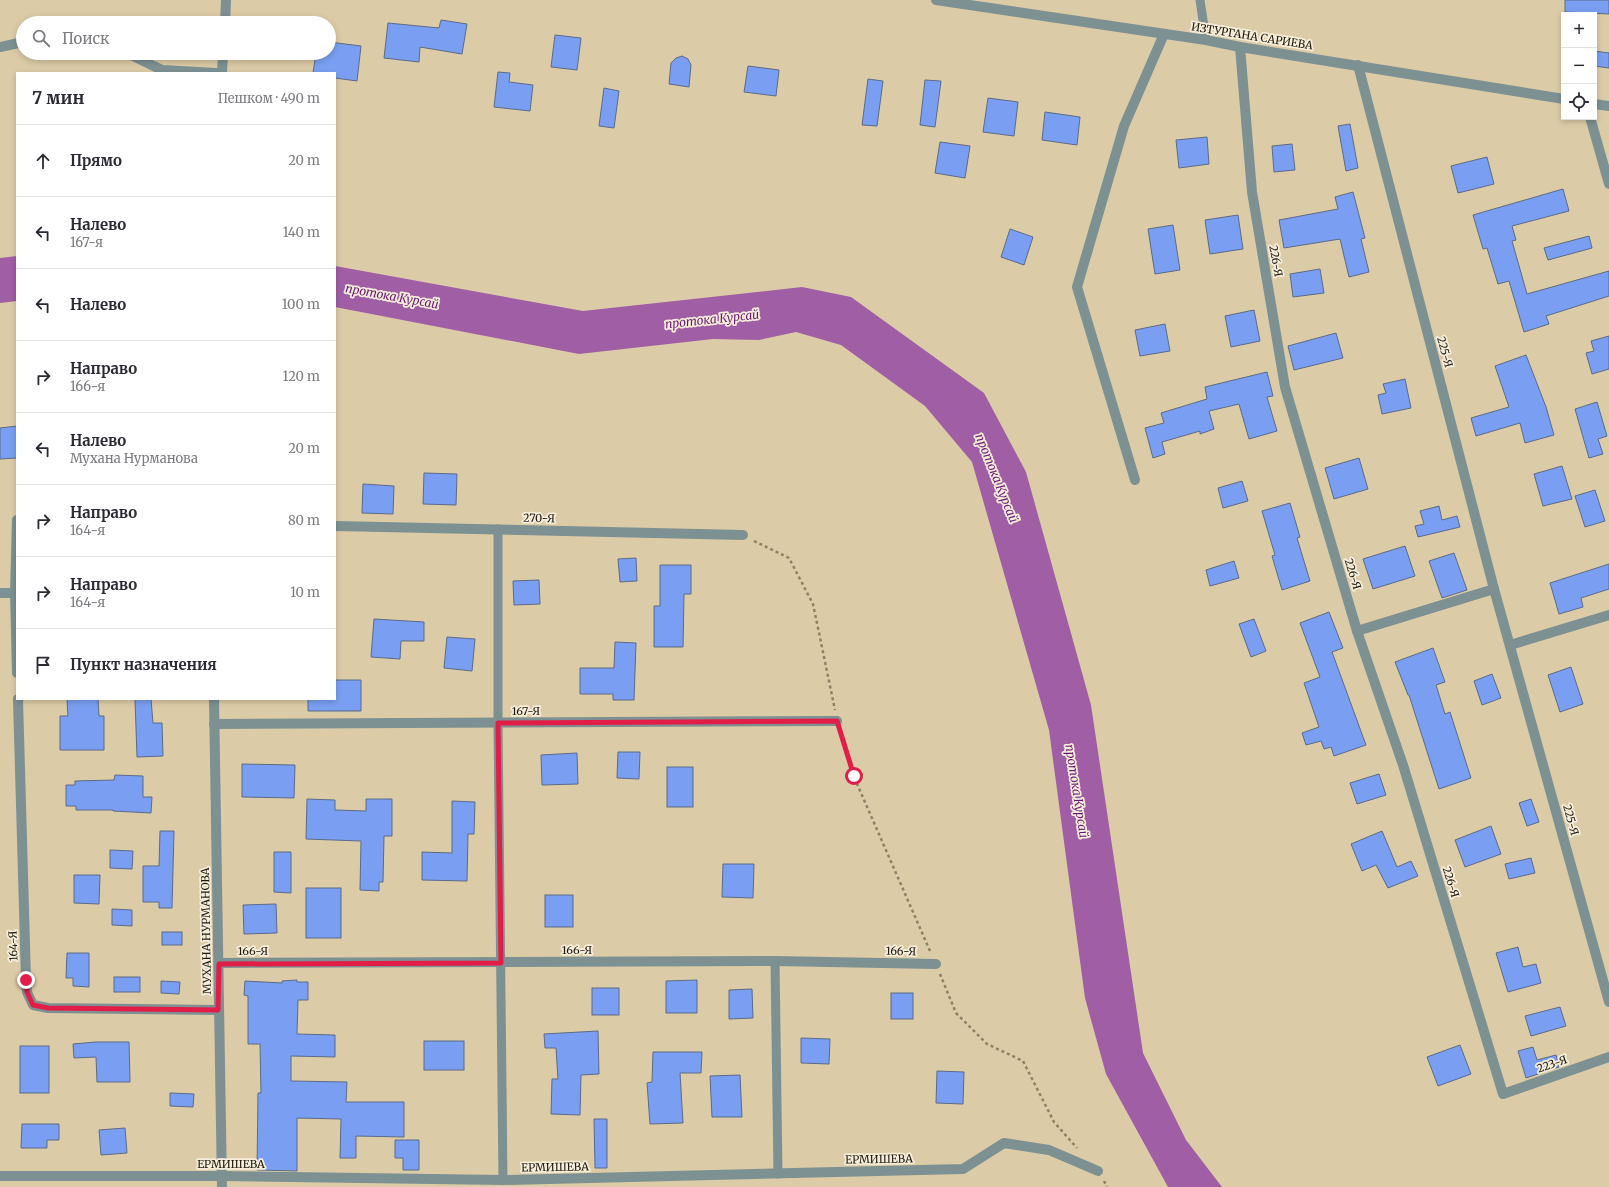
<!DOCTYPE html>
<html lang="ru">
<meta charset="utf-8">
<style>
:root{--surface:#fff;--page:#f2f2f3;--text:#2b2b33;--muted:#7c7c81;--line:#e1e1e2}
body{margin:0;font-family:Merriweather,serif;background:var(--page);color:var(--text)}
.controls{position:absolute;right:12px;top:12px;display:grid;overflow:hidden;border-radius:0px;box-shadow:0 2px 6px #0003}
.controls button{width:36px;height:36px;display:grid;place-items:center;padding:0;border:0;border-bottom:1px solid var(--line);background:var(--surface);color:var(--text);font:20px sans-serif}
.stop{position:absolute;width:12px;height:12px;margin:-9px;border:3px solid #e11d48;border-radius:50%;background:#fff}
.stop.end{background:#e11d48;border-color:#fff;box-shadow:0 1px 4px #0008}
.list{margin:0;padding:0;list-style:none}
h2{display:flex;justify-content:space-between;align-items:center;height:52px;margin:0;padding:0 16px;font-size:17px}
h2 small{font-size:13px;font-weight:400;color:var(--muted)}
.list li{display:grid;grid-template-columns:26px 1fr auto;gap:12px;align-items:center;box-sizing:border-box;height:72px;padding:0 16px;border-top:1px solid var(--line)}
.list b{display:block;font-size:15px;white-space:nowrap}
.list p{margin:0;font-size:13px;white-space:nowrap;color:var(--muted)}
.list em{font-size:13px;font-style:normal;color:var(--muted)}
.icon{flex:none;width:22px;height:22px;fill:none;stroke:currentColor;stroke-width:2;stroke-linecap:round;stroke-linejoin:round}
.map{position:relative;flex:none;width:1609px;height:1187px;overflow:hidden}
.search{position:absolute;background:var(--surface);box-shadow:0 2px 6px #0003;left:16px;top:16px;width:320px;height:44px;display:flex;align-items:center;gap:10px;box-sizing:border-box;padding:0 14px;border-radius:22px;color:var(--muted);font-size:15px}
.panel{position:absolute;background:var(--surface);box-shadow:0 2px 6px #0003;left:16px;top:72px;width:320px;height:628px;border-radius:0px}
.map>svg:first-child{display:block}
</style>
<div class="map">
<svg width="1609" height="1187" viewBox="0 0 1609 1187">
<rect width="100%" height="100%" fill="#dccba7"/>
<g fill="#a05ea5">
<path d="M17 256V301L0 303V258Z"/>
<path d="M335 266 583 311 802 287 851 297 984 393 1026 472 1091 705 1143 1053 1186 1140 1222 1187H1168L1106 1074 1085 998 1049 730 972 462 925 406 841 345 796 332 759 340 713 339 579 354 335 307Z"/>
</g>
<g fill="#7a9ff2" stroke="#5b6a88">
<path d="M1565 0H1609V14L1565 12Z"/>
<path d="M441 20 467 24 462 54 420 47 419 62 384 58 388 23 439 28Z"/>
<path d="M555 35 581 38 577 70 551 67Z"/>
<path d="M329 42 361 46 357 81 335 78V73H313L316 53H329Z"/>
<path d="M1594 51 1609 53V68L1594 66Z"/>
<path d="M682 56 688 59 691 65 689 87 669 84 671 63 676 58Z"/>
<path d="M748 66 779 70 776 96 744 92Z"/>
<path d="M498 72 510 73 509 82 533 85 530 111 494 107Z"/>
<path d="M868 79 883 81 877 126 862 125Z"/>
<path d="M925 80 941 81 935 127 920 125Z"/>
<path d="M604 88 619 91 614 128 599 126Z"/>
<path d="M988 98 1018 102 1014 136 983 132Z"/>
<path d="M1045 112 1080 117 1077 145 1042 140Z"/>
<path d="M1350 124 1358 168 1346 171 1338 126Z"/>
<path d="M1207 137 1209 164 1179 168 1176 140Z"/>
<path d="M940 142 970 146 965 178 935 173Z"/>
<path d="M1292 144 1295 170 1274 172 1272 146Z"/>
<path d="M1487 157 1494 184 1458 193 1451 166Z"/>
<path d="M1563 189 1569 211 1512 226 1516 240 1512 241 1527 294 1609 271V296L1546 316 1549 324 1524 332 1509 281 1498 284 1487 248 1483 249 1473 215Z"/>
<path d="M1353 192 1365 238 1361 239 1369 272 1349 277 1340 239 1284 248 1279 220 1338 209 1335 197Z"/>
<path d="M1238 215 1243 249 1210 254 1205 220Z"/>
<path d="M1173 225 1180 270 1155 274 1148 229Z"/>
<path d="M1010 229 1033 237 1024 265 1001 257Z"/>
<path d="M1589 236 1592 248 1548 260 1544 248Z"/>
<path d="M1320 269 1324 293 1293 297 1290 274Z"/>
<path d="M1254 310 1260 341 1231 347 1225 316Z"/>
<path d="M1165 324 1170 351 1140 356 1135 330Z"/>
<path d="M1336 333 1343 358 1294 370 1288 346Z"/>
<path d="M1609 336V369L1592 374 1586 353 1594 351 1591 341Z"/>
<path d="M1526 355 1546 407 1554 435 1525 443 1520 423 1476 436 1471 418 1509 407 1495 366Z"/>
<path d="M1267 372 1273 396 1267 397 1277 431 1249 439 1239 404 1209 411 1214 429 1200 434V431L1162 442 1165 454 1153 458 1145 428 1164 423 1161 413 1207 399 1205 387Z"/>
<path d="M1405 379 1411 408 1382 414 1378 395 1386 393 1383 384Z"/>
<path d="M1597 402 1607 436 1598 439 1603 454 1589 458 1575 409Z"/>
<path d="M17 426V458L0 459V428Z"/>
<path d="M1359 458 1368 489 1334 499 1325 468Z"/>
<path d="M1562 466 1572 499 1543 506 1534 474Z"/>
<path d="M424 473 457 474 456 505 423 504Z"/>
<path d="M1242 481 1248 501 1223 508 1218 488Z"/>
<path d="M363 484 394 486 393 514 362 513Z"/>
<path d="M1595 490 1605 521 1585 527 1575 496Z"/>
<path d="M1290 503 1300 537 1297 538 1310 581 1282 590 1272 556 1275 555 1262 511Z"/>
<path d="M1439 506 1442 520 1457 516 1460 527 1418 537 1415 526 1424 524 1420 511Z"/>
<path d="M1405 546 1415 576 1373 589 1363 559Z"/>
<path d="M1454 553 1467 590 1442 598 1429 561Z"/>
<path d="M636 558 637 581 620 582 618 559Z"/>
<path d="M1234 561 1239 578 1210 586 1206 570Z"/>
<path d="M1609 564V589L1581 598 1583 607 1559 614 1550 583Z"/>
<path d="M660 565H691V594H684L683 647H654V606H660Z"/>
<path d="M539 580 540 604 514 605 513 581Z"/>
<path d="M1329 612 1343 648 1332 652 1366 745 1334 756 1331 747 1324 749 1321 741 1306 745 1302 733 1319 727 1304 683 1320 677 1300 623Z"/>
<path d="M374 619 424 622V641H401L400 659 371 657Z"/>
<path d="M1254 619 1266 651 1251 657 1239 624Z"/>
<path d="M447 637 475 639 472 671 444 668Z"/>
<path d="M615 642 636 643 634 700H613V694H580V668H614Z"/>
<path d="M1433 648 1445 682 1436 685 1445 714 1450 712 1471 778 1439 789 1409 695H1408L1395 662Z"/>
<path d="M1571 667 1583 704 1560 712 1548 675Z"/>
<path d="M1492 674 1501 698 1482 705 1474 681Z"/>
<path d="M335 680H361V711H308V699H335Z"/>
<path d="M67 699H98L99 716H104V750H60V716H68Z"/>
<path d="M135 699H151L153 723H162L163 756 137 757Z"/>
<path d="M618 752H640L639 779 617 778Z"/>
<path d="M577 753 578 784 542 785 541 755Z"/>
<path d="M242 764 295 765 294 798 242 797Z"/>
<rect x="667" y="767" width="26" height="40"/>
<path d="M1379 774 1386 795 1357 804 1350 783Z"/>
<path d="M115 775 143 776V797H152L151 813 113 811V810H76V806H66V785H75V781L114 780Z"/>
<path d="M307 799 335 800V810L366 811V799H392V836H384L383 882H379V891L360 890 361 841 306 839Z"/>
<path d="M1531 799 1539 822 1527 826 1519 803Z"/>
<path d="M452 801 475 802 474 834H468L467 881 422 880V852L452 853Z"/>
<path d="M1491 826 1501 854 1465 867 1455 840Z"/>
<path d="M160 831H174L172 908H159V902H143V866H159Z"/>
<path d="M1382 831 1397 867 1411 861 1418 876 1388 888 1376 865 1362 871 1351 844Z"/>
<path d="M110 850 133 851 132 869 110 868Z"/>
<path d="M274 852H291V893L274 892Z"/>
<path d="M1531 858 1535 873 1509 879 1505 864Z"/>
<path d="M723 864H754L753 898 722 897Z"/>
<path d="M74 875H100L99 904 74 903Z"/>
<rect x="306" y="888" width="35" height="50"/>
<rect x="545" y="895" width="28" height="32"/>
<path d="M276 904 277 933 244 934 243 905Z"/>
<path d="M112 909 132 910V926L112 925Z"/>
<rect x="162" y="932" width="20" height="13"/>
<path d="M1518 947 1523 967 1536 964 1541 983 1508 992 1496 953Z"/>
<path d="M67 953H89V987L73 986V978H66Z"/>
<rect x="114" y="977" width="26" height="15"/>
<path d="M297 980V982H308V1000H298L297 1034 335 1035V1057L291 1056V1081L347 1082 346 1102H404V1137L356 1136V1158H340L341 1119 297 1118V1171L257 1170 258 1093H261L260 1044H248V996L244 995 245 981 282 983V981Z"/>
<path d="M697 980V1013H666V981Z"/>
<path d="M161 981 180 982 179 994 161 993Z"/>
<rect x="592" y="988" width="27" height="27"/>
<path d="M752 989 753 1018 729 1019V990Z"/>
<rect x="891" y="993" width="22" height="26"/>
<path d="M1560 1007 1566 1026 1531 1036 1525 1016Z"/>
<path d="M598 1031 599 1074 581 1075 580 1115 551 1114 552 1079H558L556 1048H545L544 1034Z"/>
<path d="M801 1038 830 1039 829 1064 801 1063Z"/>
<rect x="424" y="1041" width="40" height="29"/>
<path d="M96 1042H129L130 1082H97L96 1057 74 1058 73 1044Z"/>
<path d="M1460 1045 1471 1074 1438 1086 1427 1057Z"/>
<rect x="20" y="1046" width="29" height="47"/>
<path d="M1533 1047 1537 1060 1556 1055 1559 1067 1526 1078 1518 1051Z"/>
<path d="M653 1052H702L701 1073H680L683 1123 650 1124 647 1083 652 1082Z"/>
<path d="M937 1071 964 1072 963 1104 936 1103Z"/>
<path d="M740 1075 742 1117H712L710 1076Z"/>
<path d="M170 1093 194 1094 193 1107 170 1106Z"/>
<path d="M594 1119H607V1168H595Z"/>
<path d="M22 1124H59V1140H47V1148H21Z"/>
<path d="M125 1128 127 1153 101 1155 99 1130Z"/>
<path d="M395 1140H419V1170H403V1158H395Z"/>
</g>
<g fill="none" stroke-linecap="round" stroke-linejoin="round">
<g stroke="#8d8166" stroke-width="2.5" stroke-dasharray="3 3" stroke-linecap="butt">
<path d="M754 541 789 558 813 604 835 710"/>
<path d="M840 732 854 777 930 951"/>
<path d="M940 974 956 1013 987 1044 1023 1061 1054 1122 1077 1148"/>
<path d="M1104 1181 1107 1187"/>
</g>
<g stroke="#7d9193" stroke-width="9">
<path d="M1200 0 1206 40"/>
<path d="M498 529V723L503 1180"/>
<path d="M775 961 778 1174"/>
</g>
<g stroke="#7d9193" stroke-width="10">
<path d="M225 23 226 0"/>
<path d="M0 47 23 42"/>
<path d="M1240 47 1252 192 1285 387 1357 631 1403 765 1503 1094 1609 1057"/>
<path d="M127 53 162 70 217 73"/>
<path d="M1358 65 1494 589 1609 1002"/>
<path d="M222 73 223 53"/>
<path d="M1590 117 1609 184"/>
<path d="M1135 480 1077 287 1124 126 1164 34"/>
<path d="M17 520 15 593 17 673"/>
<path d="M335 526 743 535"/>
<path d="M0 593H15"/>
<path d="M1357 631 1494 589"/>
<path d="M1510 645 1609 615"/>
<path d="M18 699 26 980 27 992 33 1005 48 1008 218 1010"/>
<path d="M214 699 222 1187"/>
<path d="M214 724 837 721"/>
<path d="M219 963 775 961 936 964"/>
<path d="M0 1176H222L503 1180 963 1169 1004 1143 1049 1150 1098 1171"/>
</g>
<g stroke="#7d9193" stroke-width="10">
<path d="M936 0 1206 40 1240 47 1564 99"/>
<path d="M1594 104 1609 106"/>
</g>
</g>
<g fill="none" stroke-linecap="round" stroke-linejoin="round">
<path stroke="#e11d48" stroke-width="5" d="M26 980 27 992 33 1005 48 1008 218 1010 219 964 501 963 498 723 837 721 854 776"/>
</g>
<g text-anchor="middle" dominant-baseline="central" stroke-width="3.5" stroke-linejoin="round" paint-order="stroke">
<g font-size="11" fill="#1e180b" stroke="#f6eddb">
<text transform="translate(1252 36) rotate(9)">ИЗТУРГАНА САРИЕВА</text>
<text transform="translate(1276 261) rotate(80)">226-Я</text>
<text transform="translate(1445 352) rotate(75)">225-Я</text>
<text transform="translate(539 518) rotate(1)">270-Я</text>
<text transform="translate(1353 574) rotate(73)">226-Я</text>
<text x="526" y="711">167-Я</text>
<text transform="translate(1571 820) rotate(75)">225-Я</text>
<text transform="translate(1451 882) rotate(73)">226-Я</text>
<text transform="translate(206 931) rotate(-91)">МУХАНА НУРМАНОВА</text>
<text transform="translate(13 946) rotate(-92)">164-Я</text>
<text x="577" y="950">166-Я</text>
<text x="253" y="951">166-Я</text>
<text transform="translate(901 951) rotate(1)">166-Я</text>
<text transform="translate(1552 1064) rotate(-19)">223-Я</text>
<text transform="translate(879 1159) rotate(-1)">ЕРМИШЕВА</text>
<text x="231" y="1164">ЕРМИШЕВА</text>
<text transform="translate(555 1167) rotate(-1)">ЕРМИШЕВА</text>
</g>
<g font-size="12" font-style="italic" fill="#6c1873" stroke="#f6eddb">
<text transform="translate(392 296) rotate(10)">протока Курсай</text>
<text transform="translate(712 319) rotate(-6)">протока Курсай</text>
<text transform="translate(997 478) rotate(68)">протока Курсай</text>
<text transform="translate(1077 791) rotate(81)">протока Курсай</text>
</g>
</g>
</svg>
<div class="controls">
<button>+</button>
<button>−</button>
<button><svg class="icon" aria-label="locate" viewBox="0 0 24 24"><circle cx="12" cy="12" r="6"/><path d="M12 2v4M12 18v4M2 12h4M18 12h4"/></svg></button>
</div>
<div class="stop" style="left:854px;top:776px"></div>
<div class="stop end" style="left:26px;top:980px"></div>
<div class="search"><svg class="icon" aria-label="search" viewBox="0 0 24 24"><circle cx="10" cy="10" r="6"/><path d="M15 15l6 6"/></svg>Поиск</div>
<section class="panel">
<h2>7 мин<small>Пешком · 490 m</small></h2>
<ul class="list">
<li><svg class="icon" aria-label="ahead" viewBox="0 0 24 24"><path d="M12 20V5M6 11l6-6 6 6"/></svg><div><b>Прямо</b></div><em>20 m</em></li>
<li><svg class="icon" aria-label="left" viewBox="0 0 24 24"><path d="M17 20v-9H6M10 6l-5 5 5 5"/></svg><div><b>Налево</b><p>167-я</p></div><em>140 m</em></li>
<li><svg class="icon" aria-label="left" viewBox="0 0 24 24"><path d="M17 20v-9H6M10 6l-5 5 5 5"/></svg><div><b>Налево</b></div><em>100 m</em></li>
<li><svg class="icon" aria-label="right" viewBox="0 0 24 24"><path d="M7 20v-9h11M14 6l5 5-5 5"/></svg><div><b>Направо</b><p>166-я</p></div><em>120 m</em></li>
<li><svg class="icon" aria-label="left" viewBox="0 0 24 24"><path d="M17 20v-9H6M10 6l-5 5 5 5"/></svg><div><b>Налево</b><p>Мухана Нурманова</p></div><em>20 m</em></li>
<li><svg class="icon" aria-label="right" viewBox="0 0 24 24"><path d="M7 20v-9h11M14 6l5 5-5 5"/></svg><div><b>Направо</b><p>164-я</p></div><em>80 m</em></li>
<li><svg class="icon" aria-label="right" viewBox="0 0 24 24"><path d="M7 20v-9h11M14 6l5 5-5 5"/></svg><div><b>Направо</b><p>164-я</p></div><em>10 m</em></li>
<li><svg class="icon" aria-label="arrive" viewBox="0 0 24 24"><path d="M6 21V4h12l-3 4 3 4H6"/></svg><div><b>Пункт назначения</b></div></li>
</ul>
</section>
</div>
